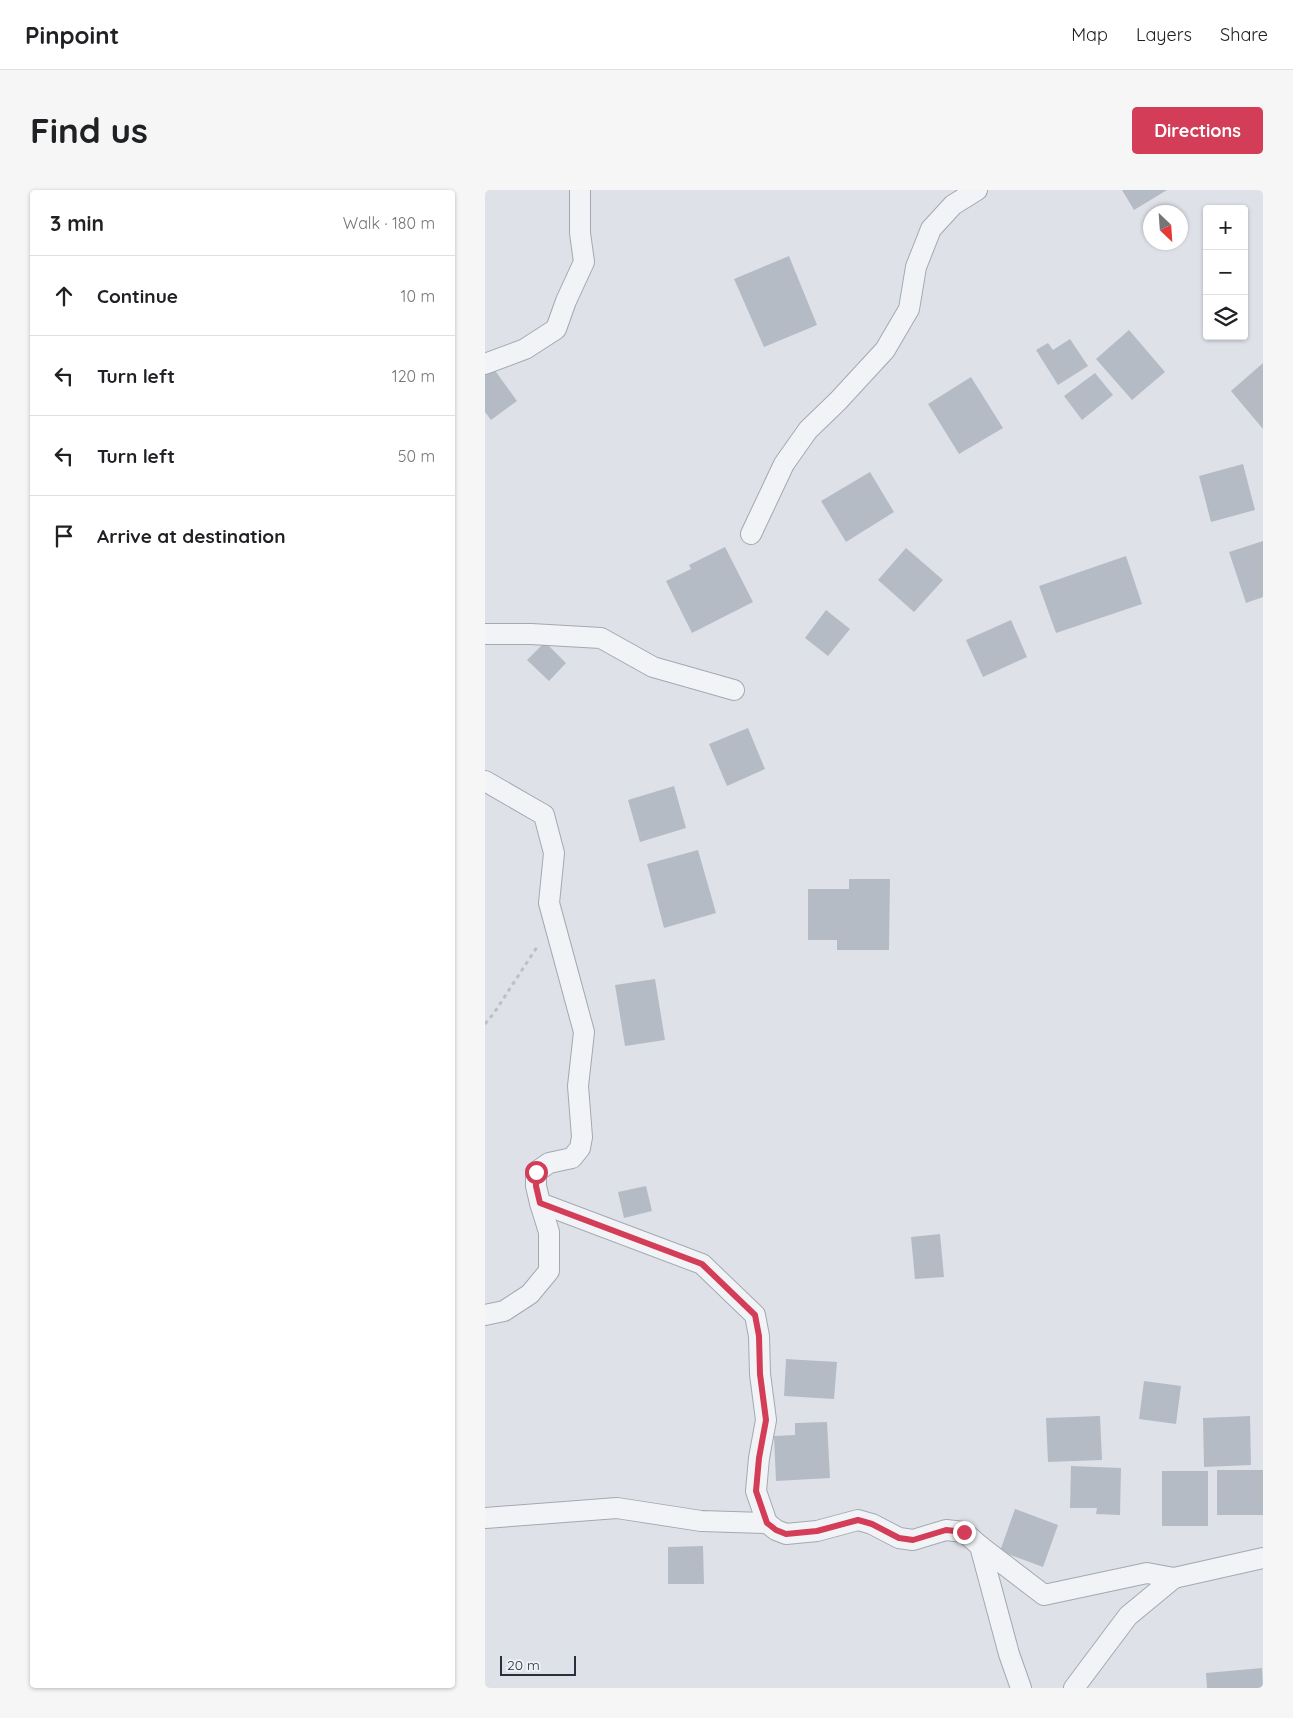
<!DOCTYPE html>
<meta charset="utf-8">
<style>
:root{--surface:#fff;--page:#f6f6f6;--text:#202124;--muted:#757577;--line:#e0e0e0;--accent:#d33d57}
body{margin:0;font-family:Quicksand,sans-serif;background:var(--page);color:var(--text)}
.controls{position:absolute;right:15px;top:15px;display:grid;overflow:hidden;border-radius:5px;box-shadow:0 1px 4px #0004}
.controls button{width:45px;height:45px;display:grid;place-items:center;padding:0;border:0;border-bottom:1px solid var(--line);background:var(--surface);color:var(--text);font:25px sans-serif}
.compass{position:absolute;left:658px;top:15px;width:45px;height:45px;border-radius:50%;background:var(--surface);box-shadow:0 1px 4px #0004;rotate:155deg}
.scale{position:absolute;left:15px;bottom:12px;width:76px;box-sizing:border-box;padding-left:5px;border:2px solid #26303f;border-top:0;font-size:14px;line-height:18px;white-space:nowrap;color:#26303f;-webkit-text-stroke:4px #edf1f6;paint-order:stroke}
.stop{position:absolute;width:15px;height:15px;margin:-11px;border:4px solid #d33d57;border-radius:50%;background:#fff}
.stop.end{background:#d33d57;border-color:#fff;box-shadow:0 1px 5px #0008}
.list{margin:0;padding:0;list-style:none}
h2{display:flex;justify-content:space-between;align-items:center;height:65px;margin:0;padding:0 20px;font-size:21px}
h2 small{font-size:16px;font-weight:400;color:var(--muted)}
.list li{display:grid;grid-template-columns:32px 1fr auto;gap:15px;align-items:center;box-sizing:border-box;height:80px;padding:0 20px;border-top:1px solid var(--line)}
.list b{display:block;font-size:19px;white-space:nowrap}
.list em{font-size:16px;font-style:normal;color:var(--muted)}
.icon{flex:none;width:28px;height:28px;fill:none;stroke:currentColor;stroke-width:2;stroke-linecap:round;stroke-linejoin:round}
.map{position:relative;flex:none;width:778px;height:1498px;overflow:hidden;border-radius:5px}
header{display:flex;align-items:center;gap:30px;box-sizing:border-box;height:70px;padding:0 25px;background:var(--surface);border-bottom:1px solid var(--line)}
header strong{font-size:24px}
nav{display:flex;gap:28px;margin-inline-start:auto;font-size:18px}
.intro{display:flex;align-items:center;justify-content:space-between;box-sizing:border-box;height:120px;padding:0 30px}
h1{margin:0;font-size:35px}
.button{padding:12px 22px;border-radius:5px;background:var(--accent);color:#fff;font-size:18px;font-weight:700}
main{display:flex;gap:30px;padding:0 30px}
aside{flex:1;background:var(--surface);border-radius:5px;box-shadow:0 1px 4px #0004}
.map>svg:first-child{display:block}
</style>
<header>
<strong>Pinpoint</strong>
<nav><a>Map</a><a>Layers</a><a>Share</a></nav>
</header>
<div class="intro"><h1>Find us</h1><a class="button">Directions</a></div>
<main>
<aside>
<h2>3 min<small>Walk · 180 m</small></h2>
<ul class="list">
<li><svg class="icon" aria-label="ahead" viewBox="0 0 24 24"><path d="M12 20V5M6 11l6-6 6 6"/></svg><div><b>Continue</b></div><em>10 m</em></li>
<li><svg class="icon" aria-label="left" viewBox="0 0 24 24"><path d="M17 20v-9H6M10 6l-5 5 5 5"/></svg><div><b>Turn left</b></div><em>120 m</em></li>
<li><svg class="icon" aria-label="left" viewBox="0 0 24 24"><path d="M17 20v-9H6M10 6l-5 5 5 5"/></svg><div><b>Turn left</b></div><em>50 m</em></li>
<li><svg class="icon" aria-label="arrive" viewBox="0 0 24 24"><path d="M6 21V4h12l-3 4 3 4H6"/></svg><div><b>Arrive at destination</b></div></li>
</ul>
</aside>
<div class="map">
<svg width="778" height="1498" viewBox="0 0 778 1498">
<rect width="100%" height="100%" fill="#dee2e8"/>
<g fill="#b5bbc5">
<path d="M637 0H682L649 20Z"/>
<path d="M304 66 332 135 279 157 249 89Z"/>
<path d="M644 140 680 182 647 210 611 169Z"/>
<path d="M585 149 603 176 573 195 551 160 563 153 568 160Z"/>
<path d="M778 173V239L746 201Z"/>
<path d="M6 175 32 211 6 230 0 222V179Z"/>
<path d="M610 183 628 205 597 230 579 206Z"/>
<path d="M486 187 518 238 474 264 443 214Z"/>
<path d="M758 274 770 320 726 332 714 286Z"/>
<path d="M385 282 409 322 361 352 336 311Z"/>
<path d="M778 351V407L761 413 744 362Z"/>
<path d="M240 357 268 412 207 443 181 391 206 379 204 375Z"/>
<path d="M421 358 458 390 429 422 393 390Z"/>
<path d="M641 366 657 414 571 443 554 396Z"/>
<path d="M341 420 365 439 343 466 320 448Z"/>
<path d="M526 430 542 467 498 487 481 450Z"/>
<path d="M60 452 81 473 64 491 42 470Z"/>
<path d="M263 538 280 579 242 596 224 554Z"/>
<path d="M189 596 201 638 155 652 143 610Z"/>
<path d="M213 660 231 723 179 738 162 674Z"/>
<path d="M364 689H405L404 760H352V750H323V699H364Z"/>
<path d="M170 789 180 850 140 856 130 795Z"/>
<path d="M161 996 167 1021 139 1028 133 1002Z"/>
<path d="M455 1044 459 1087 430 1089 426 1047Z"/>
<path d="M301 1169 352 1172 349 1209 299 1206Z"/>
<path d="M659 1191 696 1196 691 1234 654 1229Z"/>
<path d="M615 1226 617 1270 563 1272 561 1228Z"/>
<path d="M765 1226 766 1275 719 1277 718 1228Z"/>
<path d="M342 1232 345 1288 291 1291 289 1246 310 1245V1233Z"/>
<path d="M586 1276 636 1278 635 1325 611 1324 612 1318H585Z"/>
<rect x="732" y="1280" width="46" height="45"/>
<rect x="677" y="1281" width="46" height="55"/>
<path d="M530 1319 573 1335 558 1377 515 1361Z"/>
<path d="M218 1356 219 1394H183V1357Z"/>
<path d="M777 1478 778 1498H722L721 1483Z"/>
</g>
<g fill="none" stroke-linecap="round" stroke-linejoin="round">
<defs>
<g id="minor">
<path d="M0 174 40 159 71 139 81 111 99 72 95 43V0"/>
<path d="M266 344 299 274 323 240 353 211 400 160 424 119 431 77 446 39 468 15 492 0"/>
<path d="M0 444H46L116 448 168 477 249 500"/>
<path d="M0 591 59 625 69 663 64 713 99 842 93 896 97 947 95 958 87 968 64 973 51 982V996L55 1013 217 1074 270 1125 274 1146 275 1184 281 1230 274 1268 271 1301 282 1333"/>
<path d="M0 1125 19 1121 45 1104 64 1081V1042L55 1013"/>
<path d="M0 1328 132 1318 216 1331 282 1333 291 1340 301 1344 332 1341 373 1330 387 1334 414 1348 428 1350 461 1340 479 1342 495 1356 559 1405 662 1383 689 1388 778 1368"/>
<path d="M495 1356 524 1464 536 1498"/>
<path d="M589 1498 643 1426 689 1388"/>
</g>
</defs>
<use href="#minor" stroke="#a3a9b2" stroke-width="22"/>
<path stroke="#bcc0c6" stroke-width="3" stroke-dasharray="4 4" stroke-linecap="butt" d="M0 834 9 823 52 757"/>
<use href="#minor" stroke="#f1f3f6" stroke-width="20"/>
</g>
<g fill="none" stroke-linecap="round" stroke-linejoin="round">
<path stroke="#d33d57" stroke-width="6" d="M51 982V996L55 1013 217 1074 270 1125 274 1146 275 1184 281 1230 274 1268 271 1301 282 1333 291 1340 301 1344 332 1341 373 1330 387 1334 414 1348 428 1350 461 1340 479 1342"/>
</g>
</svg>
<div class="controls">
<button>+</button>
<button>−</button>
<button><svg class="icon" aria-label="layers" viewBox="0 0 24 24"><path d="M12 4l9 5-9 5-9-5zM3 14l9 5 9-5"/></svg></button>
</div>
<svg class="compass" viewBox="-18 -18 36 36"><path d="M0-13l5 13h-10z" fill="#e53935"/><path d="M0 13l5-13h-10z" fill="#757577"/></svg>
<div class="scale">20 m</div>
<div class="stop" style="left:51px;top:982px"></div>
<div class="stop end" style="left:479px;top:1342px"></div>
</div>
</main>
